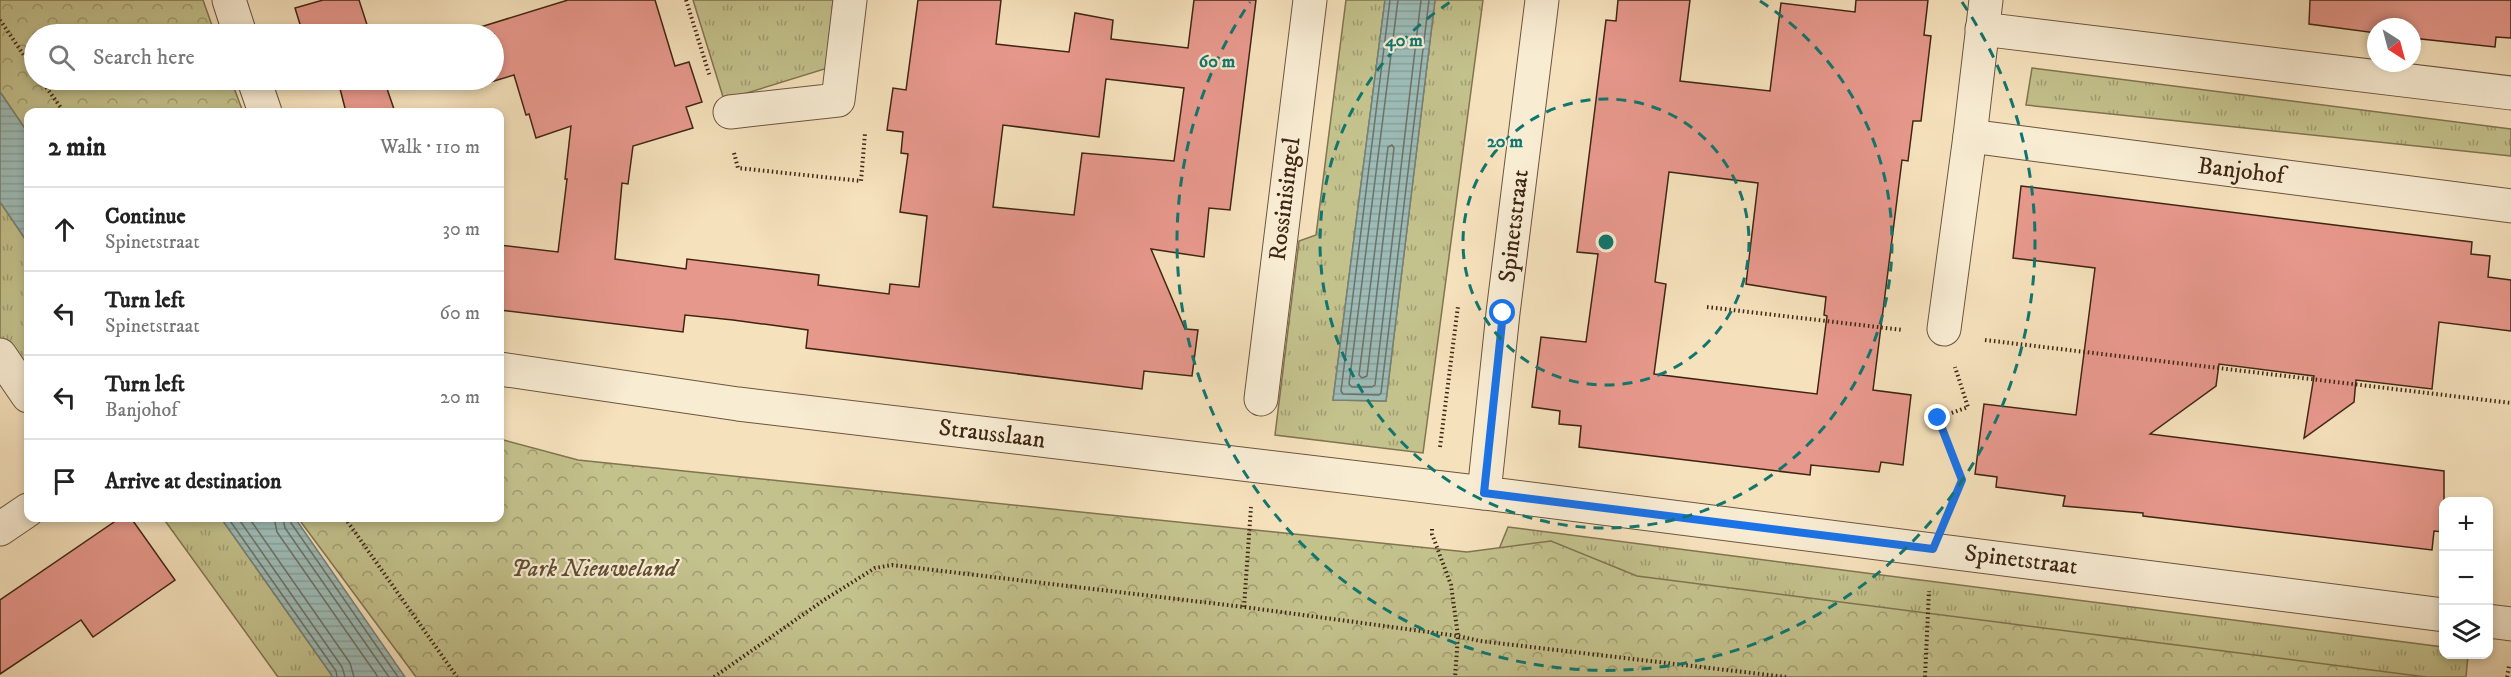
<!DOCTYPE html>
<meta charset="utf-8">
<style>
:root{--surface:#fff;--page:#f6f6f6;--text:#222;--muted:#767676;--line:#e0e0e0}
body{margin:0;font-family:"IM FELL DW Pica",serif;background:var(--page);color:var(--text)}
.controls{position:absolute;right:18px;bottom:18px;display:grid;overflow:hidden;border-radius:12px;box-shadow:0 3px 9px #0003}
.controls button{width:54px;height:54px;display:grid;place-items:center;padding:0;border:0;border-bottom:2px solid var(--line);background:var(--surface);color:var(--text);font:30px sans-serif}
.compass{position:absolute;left:2367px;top:18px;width:54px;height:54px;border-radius:50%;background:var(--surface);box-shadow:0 3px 9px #0003;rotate:144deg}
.stop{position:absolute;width:18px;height:18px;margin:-14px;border:4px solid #1a73e8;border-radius:50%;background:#fff}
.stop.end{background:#1a73e8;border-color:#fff;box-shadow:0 2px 6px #0008}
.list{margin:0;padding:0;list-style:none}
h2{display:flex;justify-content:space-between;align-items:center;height:78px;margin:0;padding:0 24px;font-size:26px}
h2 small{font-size:20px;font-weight:400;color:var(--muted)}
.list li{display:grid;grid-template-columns:39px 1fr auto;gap:18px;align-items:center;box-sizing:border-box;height:84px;padding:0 24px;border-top:2px solid var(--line)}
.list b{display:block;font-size:22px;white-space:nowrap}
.list p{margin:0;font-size:20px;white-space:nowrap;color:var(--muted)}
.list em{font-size:20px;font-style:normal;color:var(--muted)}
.icon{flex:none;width:33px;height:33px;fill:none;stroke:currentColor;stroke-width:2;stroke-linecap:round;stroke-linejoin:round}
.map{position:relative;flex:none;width:2511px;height:677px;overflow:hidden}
.search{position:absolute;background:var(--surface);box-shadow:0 3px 9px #0003;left:24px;top:24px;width:480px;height:66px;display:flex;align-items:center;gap:15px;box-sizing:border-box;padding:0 21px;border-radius:33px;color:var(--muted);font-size:22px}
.panel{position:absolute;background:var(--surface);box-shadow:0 3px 9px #0003;left:24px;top:108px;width:480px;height:414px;border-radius:12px}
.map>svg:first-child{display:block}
</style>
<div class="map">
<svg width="2511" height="677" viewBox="0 0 2511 677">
<defs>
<pattern id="grass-tufts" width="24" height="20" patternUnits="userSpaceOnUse" patternTransform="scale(1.5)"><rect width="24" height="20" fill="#c3c18c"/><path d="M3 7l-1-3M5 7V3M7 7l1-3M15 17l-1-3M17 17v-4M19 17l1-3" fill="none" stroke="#a09d71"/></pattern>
<pattern id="park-crowns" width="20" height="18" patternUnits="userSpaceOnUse" patternTransform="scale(1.5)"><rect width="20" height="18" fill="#c3c18c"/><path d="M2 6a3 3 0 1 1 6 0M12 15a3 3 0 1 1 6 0" fill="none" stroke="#a09d71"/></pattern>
<pattern id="water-rules" width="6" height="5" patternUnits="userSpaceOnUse" patternTransform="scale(1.5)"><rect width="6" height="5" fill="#9dbcb7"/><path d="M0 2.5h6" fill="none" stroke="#88a19c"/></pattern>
</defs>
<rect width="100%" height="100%" fill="#f5e1bc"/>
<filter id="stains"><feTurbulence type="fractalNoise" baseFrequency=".00333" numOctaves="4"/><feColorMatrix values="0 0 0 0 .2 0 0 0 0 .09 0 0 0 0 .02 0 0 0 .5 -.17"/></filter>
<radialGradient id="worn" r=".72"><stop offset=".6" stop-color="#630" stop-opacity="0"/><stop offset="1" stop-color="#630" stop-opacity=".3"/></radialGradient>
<g fill="url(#grass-tufts)" stroke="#817450" stroke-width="1.5">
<path d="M693 0H839L831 67 724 100Z"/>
<path d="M1346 0H1385L1333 400 1386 401 1435 0H1483L1423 453 1275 435 1299 241 1316 235Z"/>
<path d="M2032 68 2511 129V156L2026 105Z"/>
<path d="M0 202 28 243V396L0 353Z"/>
<path d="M163 518H221L333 677H278Z"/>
<path d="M1508 527 2443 647 2444 654 2468 655 2466 677H1888L1499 549Z"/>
</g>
<g fill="url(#park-crowns)" stroke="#817450" stroke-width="1.5">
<path d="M0 0H203L215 34H34V80H231L243 112H28V133L0 92Z"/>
<path d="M500 439 578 460 1467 552 1551 541 1637 576 2426 677H416L298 518H500Z"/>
</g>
<g fill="url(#water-rules)" stroke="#778076" stroke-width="1.5">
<path d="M1385 0H1435L1386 401 1333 400Z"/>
<path d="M0 92 28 133V243L0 202Z"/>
<path d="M221 518H295L405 677H333Z"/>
</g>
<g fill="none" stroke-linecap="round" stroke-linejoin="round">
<g stroke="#6e7166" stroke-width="1.5">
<path d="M1390 0 1341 391 1343 394 1379 395 1381 393 1429 0"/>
<path d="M1398 0 1349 384 1352 387H1372L1375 385 1421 0"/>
<path d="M1392 145 1394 148 1367 376 1362 378 1359 375 1388 147Z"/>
<path d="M228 518 336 671 337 677"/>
<path d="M238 518 342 667 345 677"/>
<path d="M249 518 350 663 354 677"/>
<path d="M274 518 277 532 378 677"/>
<path d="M283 518 285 528 389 677"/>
<path d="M290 518 291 523 398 677"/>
</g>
</g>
<g fill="#e7988c" stroke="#3f2614" stroke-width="1.5" fill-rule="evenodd">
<path d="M323 0H359L370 34H303L295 8Z"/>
<path d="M568 0H655L675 66 689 62 702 102 686 107 693 128 633 146 628 184 622 183 615 259 686 269 687 259 819 275 818 285 889 294 890 284 919 287 927 216 900 212 908 154 901 153 903 132 887 130 893 88 906 90 918 0H1001L996 44 1069 52 1075 13 1113 20 1111 39 1188 48 1194 0H1256L1230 210 1209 208 1204 257 1151 249 1185 329 1198 330 1192 376 1144 371 1142 389 806 348 808 330 733 320 685 315 683 332 500 310V245L558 252 567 179H565L571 126 536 138 529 114 526 115 514 75 477 86 475 80H494V34H461V33ZM1106 79 1184 88 1174 161 1082 153 1074 215 993 207 1003 125 1099 137Z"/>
<path d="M1618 0H1690L1680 81 1770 91 1781 3 1855 12 1856 0H1928L1924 35 1931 36 1921 121H1913L1908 161 1902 160 1873 390 1911 395 1903 465 1881 462 1879 472 1811 465 1810 475 1579 447 1581 426 1559 424 1560 411 1532 407 1541 337 1586 342 1598 254 1577 252 1606 20 1616 21ZM1669 172 1758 183 1746 284 1826 297 1824 315 1827 316 1817 394 1654 374 1666 284 1655 282Z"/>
<path d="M2310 0H2511V38L2496 37 2495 47 2412 38V27H2376V33L2309 24Z"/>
<path d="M317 80H384L395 112H346L338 81 319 86Z"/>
<path d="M2021 186 2472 242 2471 254 2490 256 2488 277 2511 280V331L2439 322 2432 389 2356 380 2354 402 2304 438 2314 376 2219 364 2216 386 2150 434 2444 471V532L2434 531 2432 550 2143 516V513L2063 506 2065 496 1996 487 1997 477 1975 474 1984 404 2076 415 2095 268 2013 258Z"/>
<path d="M120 518H131L175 580 93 637 81 620 0 674V600Z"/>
</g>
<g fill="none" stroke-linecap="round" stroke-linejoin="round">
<defs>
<g id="minor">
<path d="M229 0 240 34"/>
<path d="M1542 0 1503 313 1484 493 2444 615"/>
<path d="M1982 29 2511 93"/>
<path d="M254 80 265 112"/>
<path d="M730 112 838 100 850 0"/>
<path d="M1970 136 2511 206"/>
<path d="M1944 329 1970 136 1986 0"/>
<path d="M0 355 28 396"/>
<path d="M500 369 738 404 1484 493"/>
<path d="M1261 399 1310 0"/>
<path d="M0 529 28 510"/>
<path d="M2488 621 2511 624"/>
</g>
</defs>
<use href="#minor" stroke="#6c553e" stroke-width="35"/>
<g stroke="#3f2614" stroke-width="4" stroke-dasharray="1.5 3" stroke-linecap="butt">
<path d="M686 0 710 77"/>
<path d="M0 20 34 70"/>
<path d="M41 80 64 112"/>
<path d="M734 153 738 168 861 181 865 133"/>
<path d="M1707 307 1903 330"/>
<path d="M1985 340 2511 403"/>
<path d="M1440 447 1458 306"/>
<path d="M1950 509 1962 480 1938 418 1968 407 1955 367"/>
<path d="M345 518 457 677"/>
<path d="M1432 529V534L1451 585 1458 636 1455 677"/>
<path d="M1244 607 1251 507"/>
<path d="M714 677 824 600 875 568 892 565 1244 607 1458 636 1480 641 1786 677"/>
<path d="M1925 677 1929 591"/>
<path d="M2507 677 2509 666"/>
</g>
<use href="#minor" stroke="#f8ecd3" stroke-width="33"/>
</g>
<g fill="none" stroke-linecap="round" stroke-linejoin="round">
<path stroke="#1a73e8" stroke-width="8" d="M1503 313 1484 493 1933 549 1962 480 1938 418"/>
</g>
<g fill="none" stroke="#0f766e" stroke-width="3" stroke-dasharray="10 8">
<circle cx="1606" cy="242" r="143"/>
<path d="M1760 1A286 286 0 1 1 1452 1"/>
<path d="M1962 2A429 429 0 1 1 1250 2"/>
</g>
<g text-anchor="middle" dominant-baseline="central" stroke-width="4.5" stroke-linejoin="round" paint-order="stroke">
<g font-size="24" fill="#3f2614" stroke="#f8ecd3">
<text transform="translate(2241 171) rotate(7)">Banjohof</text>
<text transform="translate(1285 199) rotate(-83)">Rossinisingel</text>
<text transform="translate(1514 226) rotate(-83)">Spinetstraat</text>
<text transform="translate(992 434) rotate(7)">Strausslaan</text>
<text transform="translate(2021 560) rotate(7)">Spinetstraat</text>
</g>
<g font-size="24" font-style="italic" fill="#604d32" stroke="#f8ecd3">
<text x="594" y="569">Park Nieuweland</text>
</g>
</g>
<circle cx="1606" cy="242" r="9" fill="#0f766e" stroke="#f8ecd3" stroke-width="3"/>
<g font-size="18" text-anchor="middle" font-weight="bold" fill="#0f766e" stroke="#f8ecd3" stroke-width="4.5" stroke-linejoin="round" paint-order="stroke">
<text x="1404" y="46">40 m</text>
<text x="1217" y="67">60 m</text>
<text x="1505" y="147">20 m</text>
</g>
<rect width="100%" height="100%" filter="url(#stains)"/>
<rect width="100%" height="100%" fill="url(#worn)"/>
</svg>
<div class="controls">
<button>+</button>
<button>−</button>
<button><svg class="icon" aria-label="layers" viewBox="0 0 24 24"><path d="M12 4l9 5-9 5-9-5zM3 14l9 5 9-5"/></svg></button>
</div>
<svg class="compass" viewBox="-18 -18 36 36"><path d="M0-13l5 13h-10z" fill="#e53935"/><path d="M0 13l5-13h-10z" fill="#767676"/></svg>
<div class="stop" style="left:1503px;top:313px"></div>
<div class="stop end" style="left:1938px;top:418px"></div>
<div class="search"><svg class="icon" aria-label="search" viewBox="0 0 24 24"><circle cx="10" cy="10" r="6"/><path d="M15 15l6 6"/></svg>Search here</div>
<section class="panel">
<h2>2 min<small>Walk · 110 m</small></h2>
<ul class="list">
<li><svg class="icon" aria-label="ahead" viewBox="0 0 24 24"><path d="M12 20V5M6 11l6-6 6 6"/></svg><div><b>Continue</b><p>Spinetstraat</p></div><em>30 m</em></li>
<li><svg class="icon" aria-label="left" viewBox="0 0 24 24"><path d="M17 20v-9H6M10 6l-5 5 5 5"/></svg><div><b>Turn left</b><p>Spinetstraat</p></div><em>60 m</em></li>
<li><svg class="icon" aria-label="left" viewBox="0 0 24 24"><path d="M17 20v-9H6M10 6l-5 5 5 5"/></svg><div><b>Turn left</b><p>Banjohof</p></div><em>20 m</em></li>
<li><svg class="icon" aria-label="arrive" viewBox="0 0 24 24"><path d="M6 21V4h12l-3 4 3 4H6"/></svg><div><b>Arrive at destination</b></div></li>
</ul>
</section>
</div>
